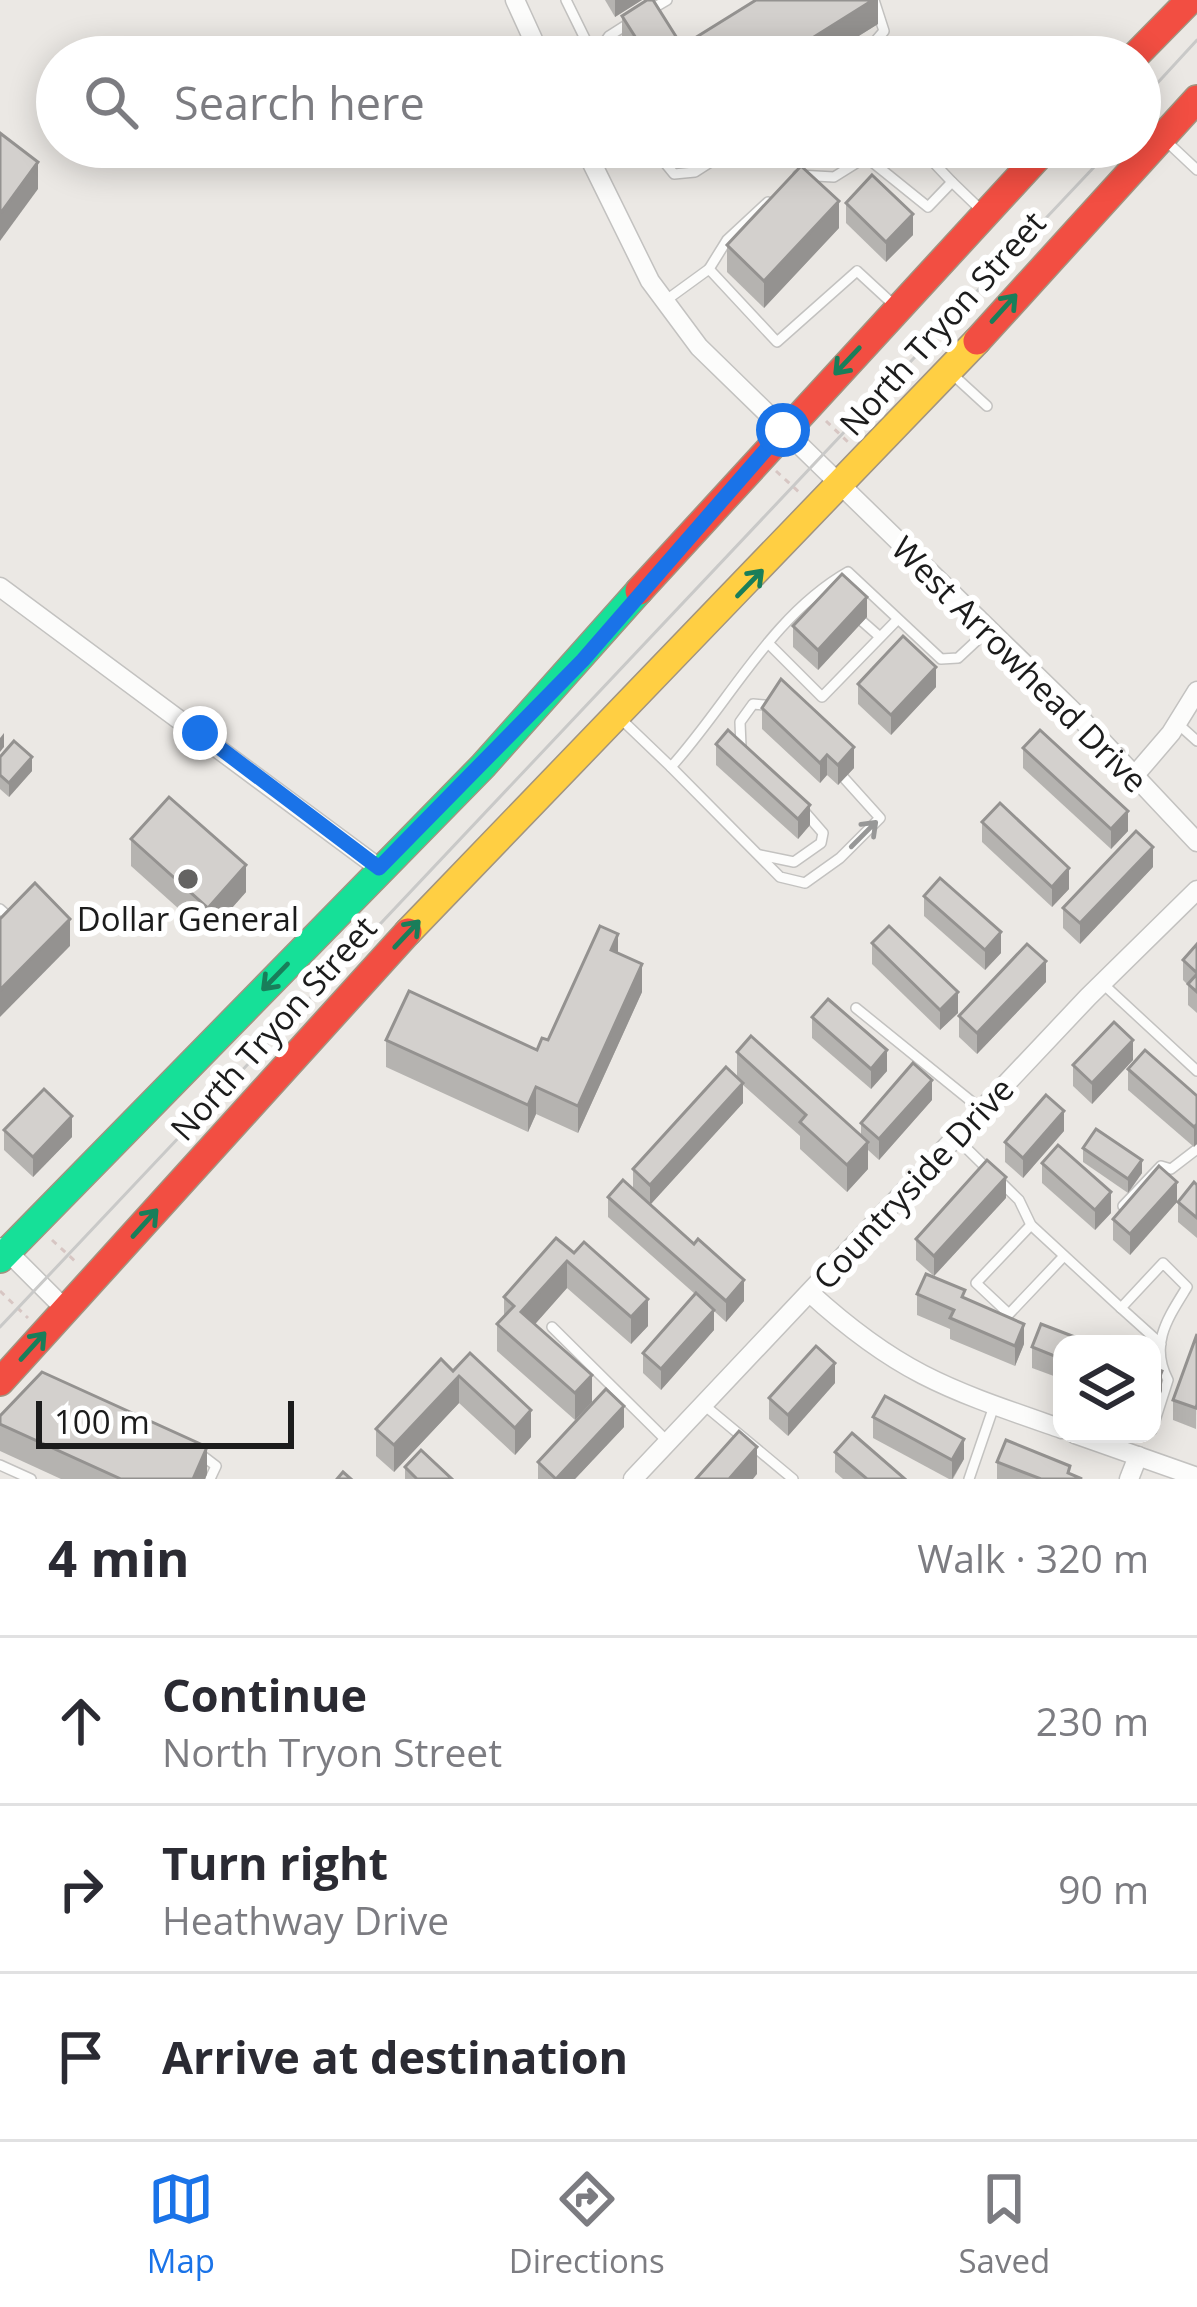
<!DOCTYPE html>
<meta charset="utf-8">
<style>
:root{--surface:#fff;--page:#f2f2f3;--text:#2b2b33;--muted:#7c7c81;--line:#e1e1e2;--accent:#1a73e8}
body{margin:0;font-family:"Open Sans",sans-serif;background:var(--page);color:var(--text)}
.controls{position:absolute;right:36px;bottom:36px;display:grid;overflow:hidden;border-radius:24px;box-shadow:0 6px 30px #0003}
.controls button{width:108px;height:108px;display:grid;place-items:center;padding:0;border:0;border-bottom:3px solid var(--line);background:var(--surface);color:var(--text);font:60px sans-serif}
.scale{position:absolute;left:36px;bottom:30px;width:258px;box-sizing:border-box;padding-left:12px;border:6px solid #1c1c1c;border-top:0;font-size:33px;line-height:42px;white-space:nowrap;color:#1c1c1c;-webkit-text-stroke:9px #fff;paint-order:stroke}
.stop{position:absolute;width:36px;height:36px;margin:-27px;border:9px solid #1a73e8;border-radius:50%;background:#fff}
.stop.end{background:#1a73e8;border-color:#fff;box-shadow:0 3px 12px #0008}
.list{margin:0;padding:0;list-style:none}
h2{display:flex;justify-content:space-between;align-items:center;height:156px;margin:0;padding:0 48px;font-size:51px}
h2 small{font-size:39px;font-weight:400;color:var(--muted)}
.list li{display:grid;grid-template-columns:78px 1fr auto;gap:36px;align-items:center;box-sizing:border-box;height:168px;padding:0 48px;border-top:3px solid var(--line)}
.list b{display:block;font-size:45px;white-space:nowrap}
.list p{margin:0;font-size:39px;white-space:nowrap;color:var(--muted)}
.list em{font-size:39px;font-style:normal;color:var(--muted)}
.icon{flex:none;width:66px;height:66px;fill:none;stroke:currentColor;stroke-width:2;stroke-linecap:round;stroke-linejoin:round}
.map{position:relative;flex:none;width:1197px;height:1479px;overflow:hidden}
.search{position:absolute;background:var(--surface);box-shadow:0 6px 30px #0003;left:36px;right:36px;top:36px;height:132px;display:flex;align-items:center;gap:30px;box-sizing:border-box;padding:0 42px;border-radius:66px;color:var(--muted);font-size:45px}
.sheet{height:660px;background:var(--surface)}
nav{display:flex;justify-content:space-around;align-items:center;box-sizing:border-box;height:168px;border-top:3px solid var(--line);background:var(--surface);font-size:33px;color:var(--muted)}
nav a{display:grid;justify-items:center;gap:6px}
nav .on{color:var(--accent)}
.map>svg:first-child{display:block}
</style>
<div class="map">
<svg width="1197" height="1479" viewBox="0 0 1197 1479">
<rect width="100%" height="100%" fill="#ebe8e4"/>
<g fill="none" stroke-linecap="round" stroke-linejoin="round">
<defs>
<g id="lane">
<path d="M566 0 592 53 584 57"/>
<path d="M650 10 667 0"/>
<path d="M594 57 609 36 631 22"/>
<path d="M862 57 884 31 874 0"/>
<path d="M1164 139 1197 170"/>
<path d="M652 147 674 174 695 172 734 147"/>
<path d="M798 175 834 177 866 157 928 207 952 182 919 147"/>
<path d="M952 182 981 210"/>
<path d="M709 269 727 240 768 202"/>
<path d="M665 301 709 269 777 342 857 271 895 306"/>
<path d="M951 373 987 406"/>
<path d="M863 622 880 637"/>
<path d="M768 643 822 697 897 620"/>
<path d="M623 721 671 767C729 703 771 616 848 572L941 659 958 658 987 631"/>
<path d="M1177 723 1197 741"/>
<path d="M741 747 740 722 753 704 776 706"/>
<path d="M671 767 780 877 805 883 840 858 880 818 844 778"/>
<path d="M760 855 794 862 821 843 823 833 803 810"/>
<path d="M0 909 9 917 0 926"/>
<path d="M1102 983 1197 1071"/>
<path d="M856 1008 982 1110"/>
<path d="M956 1138 1019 1200 1031 1225 1121 1308"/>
<path d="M1123 1206 1161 1166 1171 1169 1197 1149"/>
<path d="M1031 1225 976 1283 1009 1314 1064 1256"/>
<path d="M552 1327 668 1442"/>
<path d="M704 1405 793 1479"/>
<path d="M1152 1430 1168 1380C1149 1344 1168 1318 1187 1287L1163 1263 1121 1308 1161 1344"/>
<path d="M199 1453 216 1466 210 1479"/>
<path d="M0 1465 31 1479"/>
<path d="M969 1479 994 1406"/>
</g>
<g id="street">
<path d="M515 0 541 57"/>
<path d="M584 147 650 281 699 347 1083 721 1197 842"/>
<path d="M0 587 379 868"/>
<path d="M1135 775 1171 733 1197 691"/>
<path d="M3 1247 66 1310"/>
<path d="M810 1293C900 1375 950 1390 1062 1429"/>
<path d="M1075 1434 1197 1477"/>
<path d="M633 1479 1088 997 1197 890"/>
<path d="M1129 1479 1138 1456"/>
</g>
<path id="fast" d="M0 1259 483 766 639 591"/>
<path id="slow" d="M408 932 977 341"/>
<g id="jam">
<path d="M1134 57 1190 0"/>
<path d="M977 341 1197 99"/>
<path d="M639 591 1047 147"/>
<path d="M0 1382 408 932"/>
</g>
</defs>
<use href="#lane" stroke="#c3c2c0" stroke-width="12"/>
<use href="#street" stroke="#c3c2c0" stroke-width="21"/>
<use href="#fast" stroke="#a19481" stroke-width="30"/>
<use href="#slow" stroke="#a19481" stroke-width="30"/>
<use href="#jam" stroke="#a19481" stroke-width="30"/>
<g stroke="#d7c6c3" stroke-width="3" stroke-dasharray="6 6" stroke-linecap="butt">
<path d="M826 421 849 443"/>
<path d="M776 471 800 493"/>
<path d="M52 1240 76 1262"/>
<path d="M0 1291 28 1318"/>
</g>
<use href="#lane" stroke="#fcfcfb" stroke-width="9"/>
<use href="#street" stroke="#fcfcfb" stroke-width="18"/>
<use href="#fast" stroke="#16e098" stroke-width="27"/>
<use href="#slow" stroke="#ffcf43" stroke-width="27"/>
<use href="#jam" stroke="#f24e42" stroke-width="27"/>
<g stroke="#c9c9c8" stroke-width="3">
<path d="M1140 102 1197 40"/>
<path d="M0 1327 1113 147"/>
</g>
</g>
<g fill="#b5b3b0">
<path d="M605 0H642L615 17Z"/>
<path d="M878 0V24L825 57H631L622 43V16L682 46Z"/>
<path d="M846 203 913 235 886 262 846 223Z"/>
<path d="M839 228 764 308 727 272V245Z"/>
<path d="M867 617 818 670 793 647V626Z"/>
<path d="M858 684 936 687 891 735 858 704Z"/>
<path d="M762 708 854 768 838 785 827 775 820 783 762 729Z"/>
<path d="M716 744 810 825 798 839 716 765Z"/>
<path d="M1023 748 1128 831 1111 849 1023 768Z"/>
<path d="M0 757 32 771 9 797 0 789Z"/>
<path d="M982 822 1069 889 1052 907 982 842Z"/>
<path d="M131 839 246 892 208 935 131 866Z"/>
<path d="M1153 867 1080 944 1063 928V908Z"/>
<path d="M924 896 1001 953 985 970 924 916Z"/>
<path d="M872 943 958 1013 940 1030 872 964Z"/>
<path d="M1197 944V1013L1188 1005V985L1183 980V960Z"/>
<path d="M618 953 642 992 578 1133 536 1114 528 1132 386 1067V1040L537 1050 548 1040Z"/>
<path d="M1046 982 977 1054 959 1037V1016Z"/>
<path d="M812 1017 887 1071 871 1089 812 1038Z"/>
<path d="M737 1052 861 1135V1123L932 1100 879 1160 868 1150V1169L847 1192 800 1149V1136L743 1085V1103L650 1205 744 1301 726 1322 714 1311V1330L661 1390 643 1373V1353L695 1294 608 1217V1197L633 1189V1169L737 1077Z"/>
<path d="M1133 1060 1092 1104 1073 1086V1065Z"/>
<path d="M1128 1069 1197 1096 1194 1147 1128 1090Z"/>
<path d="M4 1130 72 1137 33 1177 4 1150Z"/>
<path d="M1064 1131 1023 1178 1005 1162V1142Z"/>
<path d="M1083 1148 1142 1173 1128 1193 1083 1162Z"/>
<path d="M1042 1163 1111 1213 1095 1230 1042 1183Z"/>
<path d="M1197 1185V1238L1178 1222V1202Z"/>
<path d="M1006 1198 934 1276 916 1260V1239Z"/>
<path d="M1177 1202 1130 1255 1113 1240V1219Z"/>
<path d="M574 1253 648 1326 631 1344 567 1288 535 1324 592 1402 575 1420 497 1351V1324L504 1317V1297Z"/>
<path d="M917 1294 965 1298 1024 1344 1015 1366 950 1339V1329L917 1315Z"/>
<path d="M1197 1334 1196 1429 1173 1420V1400Z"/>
<path d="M1062 1344V1379L1032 1368V1347Z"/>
<path d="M441 1359 531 1437 515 1455 459 1403 394 1472 376 1456V1429Z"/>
<path d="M835 1383 788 1436 769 1419V1398Z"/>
<path d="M0 1416 207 1474 205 1479H61L0 1451Z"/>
<path d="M873 1417 964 1459 953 1479H949L873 1438Z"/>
<path d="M624 1427 575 1479H538V1462Z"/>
<path d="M835 1452 905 1479H843L835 1472Z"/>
<path d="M997 1462 1070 1474 1082 1479H997Z"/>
<path d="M405 1467 452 1479H405Z"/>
</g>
<g fill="#949290">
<path d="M615 0H642L615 17Z"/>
<path d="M873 0H878V24L825 57H782Z"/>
<path d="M38 162V189L0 241V214Z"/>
<path d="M839 201V228L764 308V281Z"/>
<path d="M913 214V235L886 262V242Z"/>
<path d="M867 597V617L818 670V650Z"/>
<path d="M936 667V687L891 735V715Z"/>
<path d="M4 733V747L0 752V738Z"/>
<path d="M854 747V768L838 785V765Z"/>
<path d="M827 755V775L820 783V763Z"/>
<path d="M32 757V771L9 797V783Z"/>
<path d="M810 805V825L798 839V819Z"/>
<path d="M1128 811V831L1111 849V829Z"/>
<path d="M1153 847V867L1080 944V923Z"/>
<path d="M246 865V892L208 935V908Z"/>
<path d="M1069 868V889L1052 907V887Z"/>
<path d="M70 919V946L0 1017V990Z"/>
<path d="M1001 932V953L985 970V950Z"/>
<path d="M618 934V961L611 950Z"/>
<path d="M1046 961V982L977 1054V1033Z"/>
<path d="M642 964V992L578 1133V1106Z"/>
<path d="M958 992V1013L940 1030V1010Z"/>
<path d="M1133 1040V1060L1092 1104V1083Z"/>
<path d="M887 1050V1071L871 1089V1069Z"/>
<path d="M932 1080V1100L879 1160V1139Z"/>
<path d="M743 1083V1103L650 1205V1185Z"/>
<path d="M536 1087V1114L528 1132V1105Z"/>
<path d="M1064 1111V1131L1023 1178V1158Z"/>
<path d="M72 1116V1137L33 1177V1157Z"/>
<path d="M1197 1124V1144L1194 1147V1127Z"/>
<path d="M868 1142V1169L847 1192V1165Z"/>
<path d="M1142 1160V1173L1128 1193V1179Z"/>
<path d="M1006 1177V1198L934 1276V1256Z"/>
<path d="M1177 1182V1202L1130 1255V1234Z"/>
<path d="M1111 1192V1213L1095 1230V1210Z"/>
<path d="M567 1261V1288L521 1340V1312Z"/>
<path d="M744 1280V1301L726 1322V1301Z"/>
<path d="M648 1299V1326L631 1344V1317Z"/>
<path d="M714 1310V1330L661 1390V1369Z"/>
<path d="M1024 1324V1344L1015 1366V1346Z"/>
<path d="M835 1363V1383L788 1436V1415Z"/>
<path d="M1162 1371V1391L1153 1414V1394Z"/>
<path d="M592 1375V1402L575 1420V1393Z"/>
<path d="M459 1376V1403L394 1472V1445Z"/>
<path d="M624 1406V1427L575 1479H556Z"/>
<path d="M531 1410V1437L515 1455V1428Z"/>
<path d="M964 1439V1459L952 1479V1460Z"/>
<path d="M207 1447V1474L205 1479H193Z"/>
<path d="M757 1447V1474L753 1479H729Z"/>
</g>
<g fill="#d3d0cd" stroke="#949290" stroke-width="3">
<path d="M647 0H653L682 46 756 0H873L782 57H648L622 16Z"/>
<path d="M0 133 38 162 0 214Z"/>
<path d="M801 166 839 201 764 281 727 245Z"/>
<path d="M872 175 913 214 886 242 846 203Z"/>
<path d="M842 574 867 597 818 650 793 626Z"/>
<path d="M903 636 936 667 891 715 858 684Z"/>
<path d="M781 679 854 747 838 765 827 755 820 763 762 708Z"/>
<path d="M728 730 810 805 798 819 716 744Z"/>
<path d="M1040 730 1128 811 1111 829 1023 748Z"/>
<path d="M14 741 32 757 9 783 0 775V757Z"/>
<path d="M169 797 246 865 208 908 131 839Z"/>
<path d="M1000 803 1069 868 1052 887 982 822Z"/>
<path d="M1136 831 1153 847 1080 923 1063 908Z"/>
<path d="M940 878 1001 932 985 950 924 896Z"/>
<path d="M35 883 70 919 0 990V919Z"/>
<path d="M600 926 618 934 611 950 642 964 578 1106 536 1087 528 1105 386 1040 409 991 537 1050 542 1038 548 1040Z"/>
<path d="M889 926 958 992 940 1010 872 943Z"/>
<path d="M1027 944 1046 961 977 1033 959 1016Z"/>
<path d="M1197 944V973L1183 960Z"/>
<path d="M1197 974V992L1188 984Z"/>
<path d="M828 999 887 1050 871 1069 812 1017Z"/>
<path d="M1114 1022 1133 1040 1092 1083 1073 1065Z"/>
<path d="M751 1036 868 1142 847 1165 800 1122 806 1115 737 1052Z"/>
<path d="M1145 1050 1197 1096V1124L1194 1127 1128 1069Z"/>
<path d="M913 1063 932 1080 879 1139 861 1123Z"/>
<path d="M726 1067 743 1083 650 1185 633 1169Z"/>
<path d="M44 1089 72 1116 33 1157 4 1130Z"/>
<path d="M1046 1095 1064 1111 1023 1158 1005 1142Z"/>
<path d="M1096 1129 1142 1160 1128 1179 1083 1148Z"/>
<path d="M1058 1145 1111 1192 1095 1210 1042 1163Z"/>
<path d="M987 1160 1006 1177 934 1256 916 1239Z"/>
<path d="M1159 1166 1177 1182 1130 1234 1113 1219Z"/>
<path d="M623 1180 694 1244 698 1239 744 1280 726 1301 608 1197Z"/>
<path d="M1194 1182 1197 1185V1218L1178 1202Z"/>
<path d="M556 1238 574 1253 584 1242 648 1299 631 1317 567 1261 521 1312 592 1375 575 1393 497 1324 514 1306 504 1297Z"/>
<path d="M926 1274 965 1290 962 1297 1024 1324 1015 1346 950 1318 954 1310 917 1294Z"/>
<path d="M696 1293 714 1310 661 1369 643 1353Z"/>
<path d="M1041 1324 1093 1344H1062V1359L1032 1347Z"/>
<path d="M1197 1334V1404L1196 1408 1173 1400Z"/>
<path d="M816 1346 835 1363 788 1415 769 1398Z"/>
<path d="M470 1353 531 1410 515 1428 459 1376 394 1445 376 1429 441 1359 453 1371Z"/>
<path d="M1152 1367 1162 1371 1153 1394 1152 1393Z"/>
<path d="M42 1372 207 1447 193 1479H121L0 1424V1416Z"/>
<path d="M606 1389 624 1406 556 1479 538 1462Z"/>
<path d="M885 1396 964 1439 952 1460 873 1417Z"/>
<path d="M739 1431 757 1447 729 1479H696Z"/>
<path d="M852 1433 905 1479H867L835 1452Z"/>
<path d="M1006 1440 1070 1466 1068 1473 1082 1479H1041L997 1462Z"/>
<path d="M421 1450 452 1479H417L405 1467Z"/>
<path d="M343 1472 351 1479H337Z"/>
</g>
<defs><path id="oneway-shaft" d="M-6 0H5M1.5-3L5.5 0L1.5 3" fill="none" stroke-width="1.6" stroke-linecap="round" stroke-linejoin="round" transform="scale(3)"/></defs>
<g stroke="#197e5a">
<use href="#oneway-shaft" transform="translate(1004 308) rotate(-48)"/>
<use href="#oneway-shaft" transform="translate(847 361) rotate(133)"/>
<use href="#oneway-shaft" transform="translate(750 583) rotate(-46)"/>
<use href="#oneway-shaft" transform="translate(407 934) rotate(-47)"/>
<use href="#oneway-shaft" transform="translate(275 977) rotate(134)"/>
<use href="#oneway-shaft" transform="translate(145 1223) rotate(-48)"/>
<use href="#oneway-shaft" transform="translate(33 1346) rotate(-48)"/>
</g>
<use stroke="#979797" href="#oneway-shaft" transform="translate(864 834) rotate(-45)"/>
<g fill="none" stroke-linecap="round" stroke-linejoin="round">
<path stroke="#1a73e8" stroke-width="15" d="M200 733 379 868 583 660 783 430"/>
</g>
<circle fill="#646362" stroke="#fff" stroke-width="4.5" cx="188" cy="879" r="12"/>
<g text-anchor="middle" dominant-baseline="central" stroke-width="12" stroke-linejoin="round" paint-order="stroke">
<g font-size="33" fill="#1c1c1c" stroke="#fff">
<text transform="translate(942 323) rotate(-48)">North Tryon Street</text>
<text transform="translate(1020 664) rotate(45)">West Arrowhead Drive</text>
<text transform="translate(273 1028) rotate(-48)">North Tryon Street</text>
<text transform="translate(913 1183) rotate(-47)">Countryside Drive</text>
</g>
<g font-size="33" fill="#1c1c1c" stroke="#fff">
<text x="188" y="918">Dollar General</text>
</g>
</g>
</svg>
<div class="controls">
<button><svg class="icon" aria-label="layers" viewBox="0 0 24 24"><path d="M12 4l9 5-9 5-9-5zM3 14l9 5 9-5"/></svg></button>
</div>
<div class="scale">100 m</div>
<div class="stop" style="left:783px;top:430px"></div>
<div class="stop end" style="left:200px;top:733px"></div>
<div class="search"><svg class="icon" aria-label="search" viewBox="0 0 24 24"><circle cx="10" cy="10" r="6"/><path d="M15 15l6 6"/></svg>Search here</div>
</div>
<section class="sheet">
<h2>4 min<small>Walk · 320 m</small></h2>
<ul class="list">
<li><svg class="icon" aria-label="ahead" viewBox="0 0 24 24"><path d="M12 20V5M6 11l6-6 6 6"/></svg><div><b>Continue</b><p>North Tryon Street</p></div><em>230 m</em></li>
<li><svg class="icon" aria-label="right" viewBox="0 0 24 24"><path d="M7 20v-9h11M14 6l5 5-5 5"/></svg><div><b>Turn right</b><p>Heathway Drive</p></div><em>90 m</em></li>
<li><svg class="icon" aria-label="arrive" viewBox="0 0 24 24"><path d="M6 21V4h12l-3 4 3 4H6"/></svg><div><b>Arrive at destination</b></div></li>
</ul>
</section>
<nav>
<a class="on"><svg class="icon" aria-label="map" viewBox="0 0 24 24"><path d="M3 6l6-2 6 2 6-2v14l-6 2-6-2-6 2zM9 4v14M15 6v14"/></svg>Map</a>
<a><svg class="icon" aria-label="directions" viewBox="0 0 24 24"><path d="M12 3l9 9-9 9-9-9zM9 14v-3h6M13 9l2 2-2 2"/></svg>Directions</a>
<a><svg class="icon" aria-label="saved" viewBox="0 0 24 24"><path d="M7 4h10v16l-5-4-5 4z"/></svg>Saved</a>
</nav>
